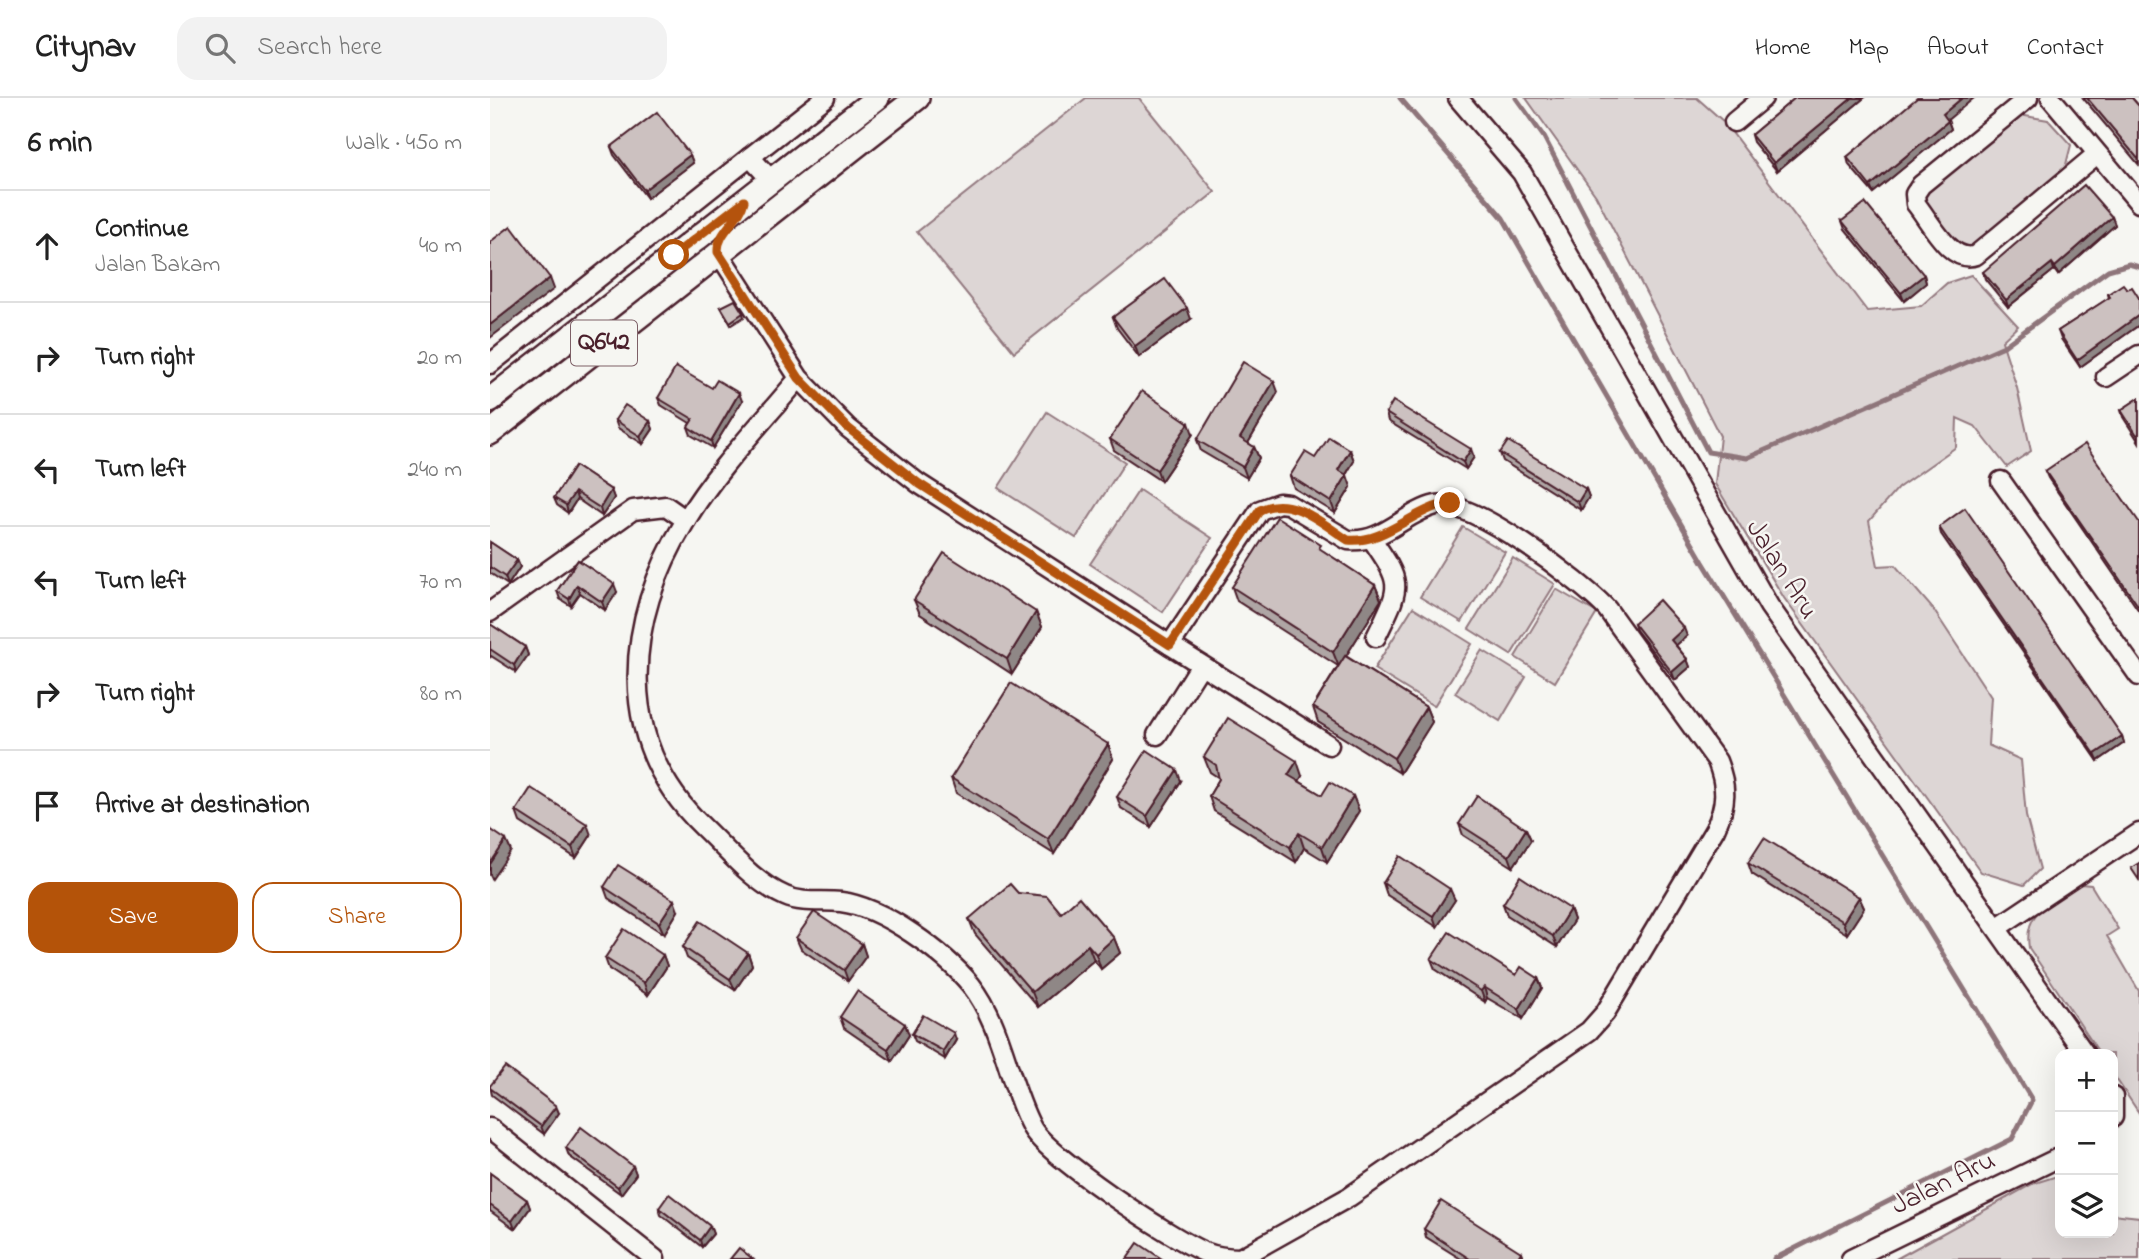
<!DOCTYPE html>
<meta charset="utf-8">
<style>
:root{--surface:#fff;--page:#f2f2f2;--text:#222;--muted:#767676;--line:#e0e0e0;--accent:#b45309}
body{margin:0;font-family:"Indie Flower",sans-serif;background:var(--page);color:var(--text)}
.controls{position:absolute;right:21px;bottom:21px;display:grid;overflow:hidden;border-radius:14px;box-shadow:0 7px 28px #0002}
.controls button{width:63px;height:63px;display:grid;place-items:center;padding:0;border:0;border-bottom:2px solid var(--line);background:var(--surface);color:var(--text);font:35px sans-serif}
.stop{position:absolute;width:21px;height:21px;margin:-16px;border:5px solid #b45309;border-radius:50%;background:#fff}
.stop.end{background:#b45309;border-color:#fff;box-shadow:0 2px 7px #0008}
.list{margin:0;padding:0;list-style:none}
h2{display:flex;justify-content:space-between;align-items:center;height:91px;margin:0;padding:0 28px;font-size:30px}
h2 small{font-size:23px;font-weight:400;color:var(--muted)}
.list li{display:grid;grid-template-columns:46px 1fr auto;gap:21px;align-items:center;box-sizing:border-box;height:112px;padding:0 28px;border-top:2px solid var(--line)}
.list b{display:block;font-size:26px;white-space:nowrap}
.list p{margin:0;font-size:23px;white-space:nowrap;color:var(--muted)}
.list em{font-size:23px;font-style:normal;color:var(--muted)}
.actions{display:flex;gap:14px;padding:21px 28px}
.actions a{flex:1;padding:16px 0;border:2px solid var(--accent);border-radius:21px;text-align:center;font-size:24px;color:var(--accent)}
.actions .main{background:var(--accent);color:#fff}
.icon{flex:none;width:38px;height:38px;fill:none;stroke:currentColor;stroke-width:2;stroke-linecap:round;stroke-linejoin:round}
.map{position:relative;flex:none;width:1649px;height:1161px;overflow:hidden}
header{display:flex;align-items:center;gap:42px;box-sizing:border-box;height:98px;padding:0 35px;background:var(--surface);border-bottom:2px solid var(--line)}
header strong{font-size:33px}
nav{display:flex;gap:38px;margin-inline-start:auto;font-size:24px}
.search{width:490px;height:63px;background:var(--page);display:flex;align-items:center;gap:18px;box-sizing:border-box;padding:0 24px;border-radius:21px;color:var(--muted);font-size:26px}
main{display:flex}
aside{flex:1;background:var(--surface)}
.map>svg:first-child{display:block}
</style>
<header>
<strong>Citynav</strong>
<div class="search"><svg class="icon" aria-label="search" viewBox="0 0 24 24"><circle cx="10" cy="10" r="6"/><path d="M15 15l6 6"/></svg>Search here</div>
<nav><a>Home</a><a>Map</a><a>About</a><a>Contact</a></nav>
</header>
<main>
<aside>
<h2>6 min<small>Walk · 450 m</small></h2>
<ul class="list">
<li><svg class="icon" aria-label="ahead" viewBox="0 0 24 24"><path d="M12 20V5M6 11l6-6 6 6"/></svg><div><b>Continue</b><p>Jalan Bakam</p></div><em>40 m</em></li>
<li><svg class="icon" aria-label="right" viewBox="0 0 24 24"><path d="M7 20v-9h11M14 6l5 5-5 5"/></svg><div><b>Turn right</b></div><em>20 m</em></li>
<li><svg class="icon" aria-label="left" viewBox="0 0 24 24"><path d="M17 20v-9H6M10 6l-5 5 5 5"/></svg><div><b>Turn left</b></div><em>240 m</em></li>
<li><svg class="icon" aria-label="left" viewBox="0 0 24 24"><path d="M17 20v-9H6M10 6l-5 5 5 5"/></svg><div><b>Turn left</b></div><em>70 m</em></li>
<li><svg class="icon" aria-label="right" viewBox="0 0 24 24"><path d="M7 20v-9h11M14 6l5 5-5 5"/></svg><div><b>Turn right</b></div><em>80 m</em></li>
<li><svg class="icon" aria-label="arrive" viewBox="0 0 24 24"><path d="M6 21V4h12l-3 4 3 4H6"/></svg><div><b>Arrive at destination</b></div></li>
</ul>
<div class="actions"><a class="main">Save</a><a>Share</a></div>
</aside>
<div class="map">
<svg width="1649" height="1161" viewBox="0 0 1649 1161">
<rect width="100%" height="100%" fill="#f6f6f2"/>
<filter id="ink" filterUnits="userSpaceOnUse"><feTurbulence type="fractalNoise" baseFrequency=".0143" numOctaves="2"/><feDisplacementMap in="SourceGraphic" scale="14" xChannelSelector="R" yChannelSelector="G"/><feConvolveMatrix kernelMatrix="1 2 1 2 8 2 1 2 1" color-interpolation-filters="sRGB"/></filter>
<g filter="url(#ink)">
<g fill="#ddd6d5" stroke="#947a80" stroke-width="2">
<path d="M596 0H649L725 94 524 254 427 134Z"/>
<path d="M1036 0H1207L1234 24 1377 213 1431 208 1457 185 1481 177 1528 228 1512 243 1527 290 1541 353 1517 369 1485 328 1467 320 1466 349 1408 390 1379 423 1388 468 1405 467 1443 511 1501 599 1498 647 1531 662 1536 718 1550 771 1534 787 1491 774 1294 500 1225 386 1230 338 1106 98Z"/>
<path d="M1530 17 1558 22 1581 47 1573 78 1487 151 1470 152 1431 105 1436 89Z"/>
<path d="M557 314 635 364 586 440 508 390Z"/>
<path d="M649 392 722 440 673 514 600 466Z"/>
<path d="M973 429 1015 454 972 524 930 499Z"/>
<path d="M1023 460 1065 486 1021 557 979 531Z"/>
<path d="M1066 491 1107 515 1065 584 1025 559Z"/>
<path d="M923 509 982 546 944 608 884 571Z"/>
<path d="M992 552 1036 579 1010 623 965 595Z"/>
<path d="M1591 786 1601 787 1628 831 1617 838 1649 893V1015L1623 976V956H1610L1539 850C1533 811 1562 805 1591 786Z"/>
<path d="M1570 1077V1135H1623V1116L1649 1119V1161H1406L1542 1086Z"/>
</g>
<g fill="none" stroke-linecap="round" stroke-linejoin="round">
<g stroke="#8e747a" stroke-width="5">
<path d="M910 0 1013 120 1213 464 1542 1002 1522 1041 1284 1161"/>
<path d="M1026 0 1054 39 1218 354 1257 360 1514 248 1618 172 1639 166 1649 169"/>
</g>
<defs>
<g id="minor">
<path d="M968 0 1032 75 1279 508 1595 956"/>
<path d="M1538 0 1431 87 1425 96 1426 106C1440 123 1461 167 1486 157L1607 56"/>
<path d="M1561 0 1649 105"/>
<path d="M1244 24 1273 0"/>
<path d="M260 59 335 0"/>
<path d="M228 154 309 280 358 330 428 385 680 547 770 412 789 405 798 406 858 442C893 446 915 414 946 407 980 399 1092 484 1117 511L1227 663C1237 688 1237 706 1225 731L1115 915 1099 933 859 1099 750 1160C737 1160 727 1159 714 1154 681 1140 558 1059 542 1030 518 985 513 928 481 887 455 855 393 809 351 804 332 802 313 806 295 798 263 784 239 754 214 730 123 643 134 524 196 422 227 371 271 326 309 280"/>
<path d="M0 266 260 59 281 82"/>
<path d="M1616 279 1649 257"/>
<path d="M1511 383 1649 578"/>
<path d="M881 440C914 488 911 487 886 539"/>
<path d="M0 514 143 412 176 408 196 422"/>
<path d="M680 547 839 647"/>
<path d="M667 637 711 567"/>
<path d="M1508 829 1649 735"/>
<path d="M1623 999V1019"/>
<path d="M0 1030 165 1161"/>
<path d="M1361 1161 1570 1059"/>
</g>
<g id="major">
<path d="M0 302 387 0"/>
<path d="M0 335 427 0"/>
</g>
</defs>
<use href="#minor" stroke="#4a1f2b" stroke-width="23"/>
<use href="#major" stroke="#4a1f2b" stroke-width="28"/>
<use href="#minor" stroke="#f6f6f2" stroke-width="18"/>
<use href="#major" stroke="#f6f6f2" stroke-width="23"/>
</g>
<g fill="#afa6a5" stroke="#4a1f2b" stroke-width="2">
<path d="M1305 0H1374L1287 73 1263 44 1261 37Z"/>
<path d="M1593 0H1642L1649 8V67Z"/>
<path d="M1458 22 1461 31 1383 95 1359 67 1357 59Z"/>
<path d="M121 49 200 57 203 65 157 100 124 57Z"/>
<path d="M1622 119 1625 127 1568 177 1564 172 1518 209 1495 181 1493 174Z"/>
<path d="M1352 123 1434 177 1436 185 1414 203 1355 131Z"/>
<path d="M1637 191 1649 200V227L1590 269 1571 241 1568 233 1619 200 1618 196Z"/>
<path d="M231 209 253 215 254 219 241 227Z"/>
<path d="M623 219 701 221 649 259 627 230Z"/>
<path d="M222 290 252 303 223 350 201 337 198 329 200 325 171 307 168 300Z"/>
<path d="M788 294 758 345 764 349 769 360 757 380 711 353 707 342Z"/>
<path d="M1649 300V344L1633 319 1631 312Z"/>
<path d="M896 315 984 359 976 371 898 323Z"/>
<path d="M125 322 160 323 163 331 153 346 128 330Z"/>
<path d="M703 336 671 383 624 352 620 341Z"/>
<path d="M860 352 864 363 856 377 861 389 845 415 804 390 800 378 825 360Z"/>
<path d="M1010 355 1096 391 1099 399 1091 412 1013 363Z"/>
<path d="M85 368 121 392 124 400 112 418 87 401 78 415 67 407 64 400Z"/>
<path d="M1555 373 1649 424V513L1558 380Z"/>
<path d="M1449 429 1632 638 1634 645 1608 663 1451 436Z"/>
<path d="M0 444 27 462 30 469 18 487 0 475Z"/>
<path d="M833 453 885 487 891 502 856 558 936 609 942 624 910 675 828 624 823 609 848 568 747 503 742 489Z"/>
<path d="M88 462 127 494 115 512 90 495 81 508 70 501 67 493Z"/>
<path d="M424 502 546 514 552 529 522 576 430 516Z"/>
<path d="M1144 525 1197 538 1186 547 1197 561 1200 569 1185 582 1146 532Z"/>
<path d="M0 526 35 549 38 557 26 574 1 558 0 560Z"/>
<path d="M618 646 623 661 564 756 466 695 461 680Z"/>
<path d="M714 659 812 678 809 683 832 697 863 698 869 713 837 764 814 750 806 764 724 713 719 698 729 681V680L720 674Z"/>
<path d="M691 683 661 729 631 710 627 699Z"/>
<path d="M26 713 101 737 86 760 30 724Z"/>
<path d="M969 726 1036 731 1041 742 1023 769 973 737Z"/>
<path d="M1258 765 1369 799 1374 810 1357 836 1262 776Z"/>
<path d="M893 785 965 802 947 829 897 797Z"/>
<path d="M114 789 188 813 174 836 118 800Z"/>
<path d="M528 795 571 815 624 840 630 855 611 871 604 862 548 909 485 836 479 821Z"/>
<path d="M1013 806 1080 811 1084 822 1067 849 1017 817Z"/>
<path d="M306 840 372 846 376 858 358 883 311 851Z"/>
<path d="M193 849 258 855 262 867 245 892 197 860Z"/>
<path d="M173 857 177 868 158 897 119 871 115 860Z"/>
<path d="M941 861 1026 877 1048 880 1052 890 1033 921 997 900 995 904 945 871Z"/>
<path d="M350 919 415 926 419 937 402 963 354 930Z"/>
<path d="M422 936 466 942 455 961 425 943Z"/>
<path d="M0 988 69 1015 54 1036 2 997Z"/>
<path d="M76 1050 143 1068 146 1076 131 1096 79 1058Z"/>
<path d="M0 1075 37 1102 40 1110 25 1131 0 1113Z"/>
<path d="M169 1110 220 1128 223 1136 212 1149 171 1117Z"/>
<path d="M934 1131 1034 1161H971L936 1139Z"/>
</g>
<g fill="#8f8786" stroke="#4a1f2b" stroke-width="2">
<path d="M1362 0H1374L1287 73 1284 65Z"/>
<path d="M1472 0H1484L1455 24 1453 16Z"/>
<path d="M1458 23 1461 31 1383 95 1380 88Z"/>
<path d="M200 57 203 65 157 100 154 92Z"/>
<path d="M1622 119 1625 127 1568 177 1565 169Z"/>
<path d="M1562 165 1564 172 1518 209 1516 202Z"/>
<path d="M1434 177 1436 185 1414 203 1411 195Z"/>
<path d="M60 180 64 191 0 240V227Z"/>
<path d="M697 210 701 221 649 259 645 248Z"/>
<path d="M1649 217V227L1590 269 1587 262Z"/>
<path d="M784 283 788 294 754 352 750 340Z"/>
<path d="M249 295 252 303 223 350 221 343Z"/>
<path d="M160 323 163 331 153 346 150 338Z"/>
<path d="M699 325 703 336 671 383 667 372Z"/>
<path d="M764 349 769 360 757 380 753 369Z"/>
<path d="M981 351 984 359 976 371 973 364Z"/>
<path d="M860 352 864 363 852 383 848 372Z"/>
<path d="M857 377 861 389 845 415 841 404Z"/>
<path d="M1096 391 1099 399 1091 412 1088 404Z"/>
<path d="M121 392 124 400 112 418 110 410Z"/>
<path d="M85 394 87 401 78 415 76 407Z"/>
<path d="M27 462 30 469 18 487 15 479Z"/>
<path d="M124 486 127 494 115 512 112 504Z"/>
<path d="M87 487 90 495 81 508 79 501Z"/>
<path d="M885 487 891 502 849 569 843 554Z"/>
<path d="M546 514 552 529 522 576 517 561Z"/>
<path d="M1194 530 1197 538 1184 549 1181 542Z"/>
<path d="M35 549 38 557 26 574 24 567Z"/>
<path d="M1197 561 1200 569 1185 582 1182 574Z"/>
<path d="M936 609 942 624 910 675 904 660Z"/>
<path d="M1632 638 1634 645 1608 663 1605 656Z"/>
<path d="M618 646 623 661 564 756 558 741Z"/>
<path d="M807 663 812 678 804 692 798 677Z"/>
<path d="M687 672 691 683 661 729 657 718Z"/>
<path d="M863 698 869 713 837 764 832 749Z"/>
<path d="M97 726 101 737 86 760 82 749Z"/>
<path d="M1036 731 1041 742 1023 769 1019 758Z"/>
<path d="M809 735 814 750 806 764 800 749Z"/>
<path d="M16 742 21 753 2 781 0 777V766Z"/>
<path d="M960 791 965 802 947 829 943 818Z"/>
<path d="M1369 799 1374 810 1357 836 1353 824Z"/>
<path d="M184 802 188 813 174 836 169 825Z"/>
<path d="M1080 811 1084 822 1067 849 1063 838Z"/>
<path d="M624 840 630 855 611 871 606 856Z"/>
<path d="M372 846 376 858 358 883 354 872Z"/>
<path d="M598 847 604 862 548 909 542 894Z"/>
<path d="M258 855 262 867 245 892 240 881Z"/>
<path d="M173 857 177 868 158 897 154 885Z"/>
<path d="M1048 880 1052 890 1033 921 1029 911Z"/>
<path d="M994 889 997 900 995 904 991 893Z"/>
<path d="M415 926 419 937 402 963 398 951Z"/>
<path d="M464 935 466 942 455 961 453 953Z"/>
<path d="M66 1008 69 1015 54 1036 51 1028Z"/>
<path d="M143 1068 146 1076 131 1096 128 1089Z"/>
<path d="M37 1102 40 1110 25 1131 22 1123Z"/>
<path d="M220 1128 223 1136 212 1149 210 1142Z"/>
<path d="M1031 1154 1034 1161H1027Z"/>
</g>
<g fill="#ccc1c0" stroke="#4a1f2b" stroke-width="2">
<path d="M1305 0H1362L1284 65 1261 37Z"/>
<path d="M1427 0H1472L1453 16 1458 23 1380 88 1357 59Z"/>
<path d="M1597 0H1642L1649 8V62Z"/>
<path d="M167 14 200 57 154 92 121 49Z"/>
<path d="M1594 87 1622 119 1565 169 1562 165 1516 202 1493 174Z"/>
<path d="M1375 105 1434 177 1411 195 1352 123Z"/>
<path d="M21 128 60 180 0 227V144Z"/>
<path d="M675 181 697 210 645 248 623 219Z"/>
<path d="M1633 186 1637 191 1642 189 1649 200V217L1587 262 1568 233 1620 199 1618 196Z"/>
<path d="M245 202 253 215 240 224 231 209Z"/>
<path d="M753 264 784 283 750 340 764 349 753 369 707 342Z"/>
<path d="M186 269 222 290 227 282 249 295 221 343 198 329 203 321 168 300Z"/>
<path d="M652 293 699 325 667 372 620 341Z"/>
<path d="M1649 300V336L1647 337 1631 312Z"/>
<path d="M903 303 981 351 973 364 896 315Z"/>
<path d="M135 307 160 323 150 338 125 322Z"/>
<path d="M839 339 860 352 848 372 857 377 841 404 800 378 815 354 825 360Z"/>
<path d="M1018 343 1096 391 1088 404 1010 355Z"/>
<path d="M1595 346 1649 424V509L1555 373Z"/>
<path d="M85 368 121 392 110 410 85 394 76 407 64 400Z"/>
<path d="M1475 410 1632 638 1605 656 1449 429Z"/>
<path d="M787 419 831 447 829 450 885 487 843 554 742 489Z"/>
<path d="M0 444 27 462 15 479 0 469Z"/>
<path d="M454 455 546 514 517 561 424 502Z"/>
<path d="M88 462 124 486 112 504 87 487 79 501 67 493Z"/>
<path d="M1169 502 1194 530 1181 542 1197 561 1182 574 1144 525Z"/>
<path d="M0 526 35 549 24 567 0 551Z"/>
<path d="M855 558 936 609 904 660 823 609Z"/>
<path d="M521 585 618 646 558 741 461 680Z"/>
<path d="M738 620 807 663 798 677 832 697 840 684 863 698 832 749 809 735 800 749 719 698 729 681 726 667 714 659Z"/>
<path d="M657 652 687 672 657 718 627 699Z"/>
<path d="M41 690 97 726 82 749 26 713Z"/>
<path d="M987 698 1036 731 1019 758 969 726Z"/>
<path d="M0 731 16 742 0 766Z"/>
<path d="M1274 740 1369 799 1353 824 1258 765Z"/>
<path d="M910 758 960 791 943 818 893 785Z"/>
<path d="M1649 765V782L1641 770Z"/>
<path d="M128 767 184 802 169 825 114 789Z"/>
<path d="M1030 778 1080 811 1063 838 1013 806Z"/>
<path d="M520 786 528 795 557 798 571 815 589 799 624 840 606 856 598 847 542 894 479 821Z"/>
<path d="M324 814 372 846 354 872 306 840Z"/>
<path d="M210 823 258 855 240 881 193 849Z"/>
<path d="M134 831 173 857 154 885 115 860Z"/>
<path d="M959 834 1026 877 1031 869 1048 880 1029 911 994 889 991 893 941 861Z"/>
<path d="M367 893 415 926 398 951 350 919Z"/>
<path d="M433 917 464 935 453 953 422 936Z"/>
<path d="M15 969 66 1008 51 1028 0 990V988Z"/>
<path d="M91 1029 143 1068 128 1089 76 1050Z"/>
<path d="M0 1075 37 1102 22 1123 0 1107Z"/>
<path d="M179 1096 220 1128 210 1142 169 1110Z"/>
<path d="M951 1103 1031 1154 1027 1161H980L934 1131Z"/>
<path d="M648 1145 672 1161H637Z"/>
<path d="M249 1150 263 1161H240Z"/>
</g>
</g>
<g fill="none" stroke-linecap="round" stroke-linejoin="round" filter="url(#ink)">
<path stroke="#b45309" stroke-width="9" d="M184 157 254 103C250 122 227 134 228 154L309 280 358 330 428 385 680 547 770 412C801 396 831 425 858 442 895 446 924 410 960 405"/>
</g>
<g text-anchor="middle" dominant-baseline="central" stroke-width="5" stroke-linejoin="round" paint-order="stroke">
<rect fill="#f6f6f2" stroke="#7e6067" stroke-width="2" x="81" y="222.5" width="66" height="45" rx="5"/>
<g font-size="26" font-weight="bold" fill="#4a1f2b">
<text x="114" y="245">Q642</text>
</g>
<g font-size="28" fill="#4a1f2b" stroke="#f6f6f2">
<text transform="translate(1291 472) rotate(58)">Jalan Aru</text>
<text transform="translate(1454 1086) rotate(-26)">Jalan Aru</text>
</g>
</g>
</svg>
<div class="controls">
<button>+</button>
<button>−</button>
<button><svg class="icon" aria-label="layers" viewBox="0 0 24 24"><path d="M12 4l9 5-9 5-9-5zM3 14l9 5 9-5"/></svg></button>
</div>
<div class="stop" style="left:184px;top:157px"></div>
<div class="stop end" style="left:960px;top:405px"></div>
</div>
</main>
